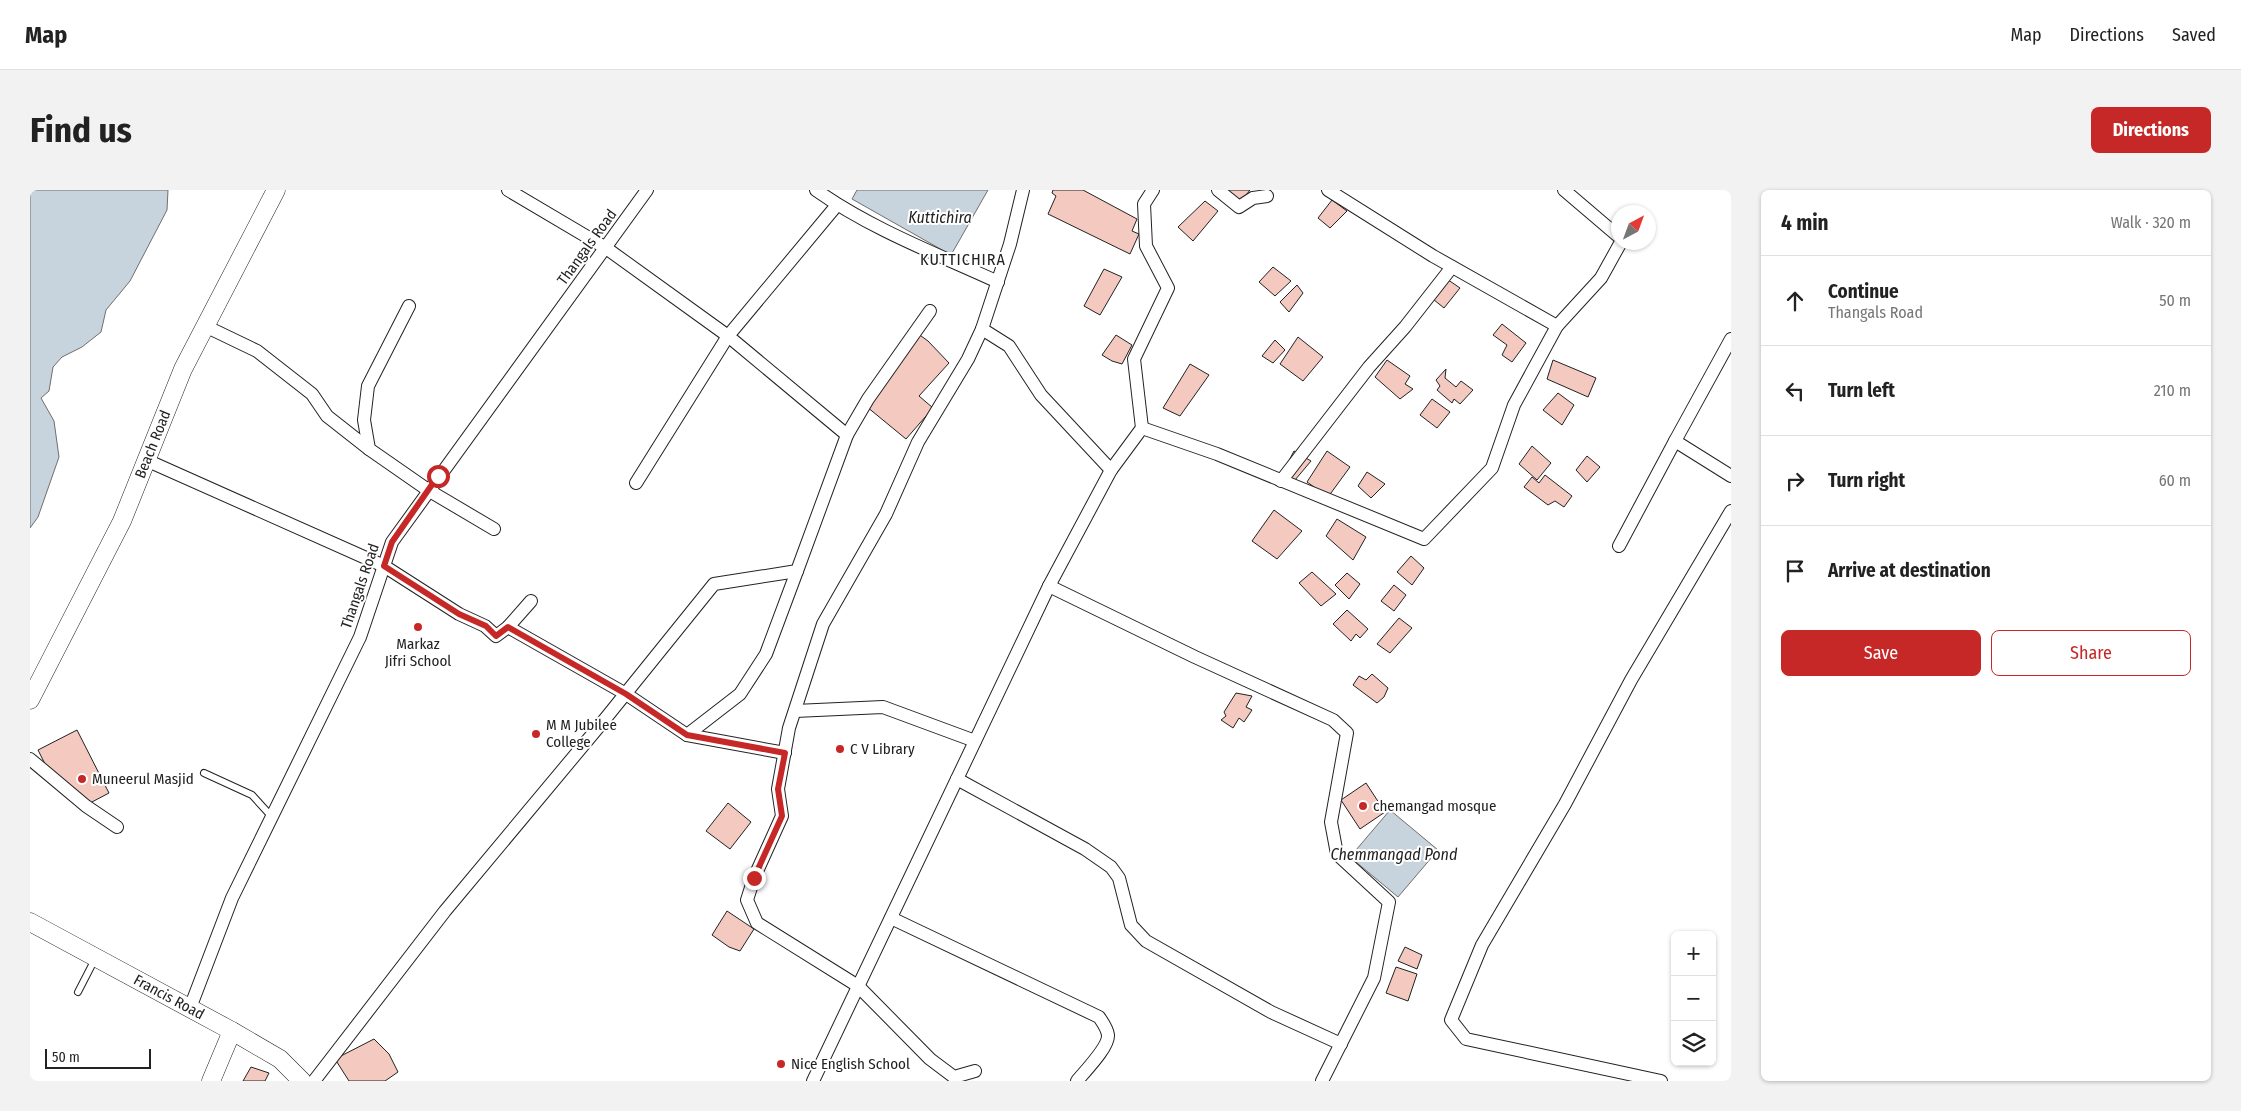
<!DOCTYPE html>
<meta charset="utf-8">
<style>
:root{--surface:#fff;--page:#f2f2f2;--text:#222;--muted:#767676;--line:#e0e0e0;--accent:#c62828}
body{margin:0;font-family:"Fira Sans Condensed",sans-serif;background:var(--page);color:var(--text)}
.controls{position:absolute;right:15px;bottom:15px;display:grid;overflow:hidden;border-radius:8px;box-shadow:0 1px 4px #0004}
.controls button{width:45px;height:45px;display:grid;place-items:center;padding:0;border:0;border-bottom:1px solid var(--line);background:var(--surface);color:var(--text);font:25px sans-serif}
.compass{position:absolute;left:1581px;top:15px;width:45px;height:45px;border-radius:50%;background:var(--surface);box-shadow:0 1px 4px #0004;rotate:41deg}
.scale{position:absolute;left:15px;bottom:12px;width:106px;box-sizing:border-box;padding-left:5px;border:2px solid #222;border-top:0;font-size:14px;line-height:18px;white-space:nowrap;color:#222;-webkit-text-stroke:4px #fff;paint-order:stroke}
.stop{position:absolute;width:15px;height:15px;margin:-11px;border:4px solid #c62828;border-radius:50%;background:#fff}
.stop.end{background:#c62828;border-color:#fff;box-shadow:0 1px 5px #0008}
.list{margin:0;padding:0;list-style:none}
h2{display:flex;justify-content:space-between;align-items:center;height:65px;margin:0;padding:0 20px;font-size:21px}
h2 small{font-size:16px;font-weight:400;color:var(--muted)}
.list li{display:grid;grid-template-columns:32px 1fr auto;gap:15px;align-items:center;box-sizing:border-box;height:90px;padding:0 20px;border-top:1px solid var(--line)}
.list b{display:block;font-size:19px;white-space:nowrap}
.list p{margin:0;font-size:16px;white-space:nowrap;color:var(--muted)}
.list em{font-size:16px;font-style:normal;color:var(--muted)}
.actions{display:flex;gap:10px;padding:15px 20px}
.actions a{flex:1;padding:11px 0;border:1px solid var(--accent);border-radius:8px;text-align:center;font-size:18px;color:var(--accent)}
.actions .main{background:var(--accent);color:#fff}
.icon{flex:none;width:28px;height:28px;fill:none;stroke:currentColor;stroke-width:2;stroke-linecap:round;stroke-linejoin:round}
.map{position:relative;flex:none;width:1701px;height:891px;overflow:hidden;border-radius:8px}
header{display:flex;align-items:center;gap:30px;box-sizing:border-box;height:70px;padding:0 25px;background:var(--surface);border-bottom:1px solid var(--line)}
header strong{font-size:24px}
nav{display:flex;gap:28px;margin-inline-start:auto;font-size:18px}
.intro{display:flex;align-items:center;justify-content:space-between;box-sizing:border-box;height:120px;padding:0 30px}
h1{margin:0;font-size:35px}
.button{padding:12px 22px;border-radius:8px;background:var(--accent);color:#fff;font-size:18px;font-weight:700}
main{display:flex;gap:30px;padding:0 30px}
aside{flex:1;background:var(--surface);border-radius:8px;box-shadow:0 1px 4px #0004}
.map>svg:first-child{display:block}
</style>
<header>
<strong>Map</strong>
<nav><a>Map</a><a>Directions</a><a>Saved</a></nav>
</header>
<div class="intro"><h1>Find us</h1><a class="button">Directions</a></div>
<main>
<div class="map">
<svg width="1701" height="891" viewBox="0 0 1701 891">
<rect width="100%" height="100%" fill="#fff"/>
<g fill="#c7d3dd" stroke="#6f6f6f">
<path d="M0 0H138L137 20 100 91 76 120 71 142 52 157 32 167 23 177 19 201 11 208 24 231 29 267 8 327 0 338Z"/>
<path d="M827 0H958L921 65 822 9Z"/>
<path d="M1360 620 1408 660 1368 707 1320 667Z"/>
</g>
<g fill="#f3c9c0" stroke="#222">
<path d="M1023 0H1053L1107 29 1102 41 1109 44 1100 64 1018 24 1026 6 1022 3Z"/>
<path d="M1195 0H1220L1209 14Z"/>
<path d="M1302 10 1317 21 1300 38 1288 28Z"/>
<path d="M1175 11 1188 21 1163 51 1148 37Z"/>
<path d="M1243 77 1261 91 1245 106 1229 92Z"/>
<path d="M1074 79 1092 87 1070 125 1054 116Z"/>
<path d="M1411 85 1430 98 1414 118 1398 105Z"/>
<path d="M1267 95 1273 103 1259 122 1250 112Z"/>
<path d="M1472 134 1496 153 1482 172 1472 165 1477 155 1463 145Z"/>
<path d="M887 143 898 151 919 173 889 206 903 218 876 249 831 212Z"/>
<path d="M1086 145 1102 155 1092 174 1082 171 1072 165Z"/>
<path d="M1268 147 1293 167 1273 191 1250 174Z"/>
<path d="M1245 150 1255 160 1243 173 1232 166Z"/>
<path d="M1357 170 1380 186 1375 194 1383 199 1370 209 1345 187Z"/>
<path d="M1523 170 1566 188 1558 207 1517 189Z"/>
<path d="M1160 174 1179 185 1150 226 1133 218Z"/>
<path d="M1416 179 1415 188 1426 197 1431 191 1443 200 1430 214 1424 209 1422 213 1407 200 1410 196 1406 190Z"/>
<path d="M1528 203 1544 215 1532 235 1513 220Z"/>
<path d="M1402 209 1420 222 1407 238 1390 225Z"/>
<path d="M1502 256 1521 273 1507 290 1489 274Z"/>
<path d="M1264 261 1281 271 1265 290 1252 284Z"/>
<path d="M1297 261 1320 277 1298 307 1277 292Z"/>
<path d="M1557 266 1570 277 1557 292 1546 280Z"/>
<path d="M1337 282 1355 294 1341 308 1328 296Z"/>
<path d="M1515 285 1542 306 1534 317 1525 311 1518 315 1494 297 1502 287 1509 293Z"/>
<path d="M1244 320 1272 341 1247 369 1222 351Z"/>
<path d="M1307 329 1336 347 1323 370 1296 346Z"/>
<path d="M1381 366 1394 378 1382 395 1367 382Z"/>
<path d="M1282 382 1306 404 1291 416 1269 393Z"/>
<path d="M1317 383 1330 394 1319 409 1305 395Z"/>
<path d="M1364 395 1376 405 1364 421 1351 411Z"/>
<path d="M1317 420 1338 439 1330 448 1326 444 1321 451 1303 434Z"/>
<path d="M1369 428 1382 438 1360 463 1347 454Z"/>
<path d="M1342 484 1358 498 1354 507 1347 513 1323 495 1329 486 1336 490Z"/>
<path d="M1206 503 1222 506 1216 517 1222 520 1214 532 1209 528 1203 538 1191 530 1196 526 1194 522Z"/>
<path d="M47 540 79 603 60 613 16 576 8 560Z"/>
<path d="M1336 593 1355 622 1330 639 1311 610Z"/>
<path d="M698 613 721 632 700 659 676 641Z"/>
<path d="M697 721 724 739 710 761 699 757 682 745Z"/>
<path d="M1375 757 1392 765 1387 779 1368 771Z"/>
<path d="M1366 777 1387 784 1378 811 1356 803Z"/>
<path d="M344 849 359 864 368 882 355 891H319L305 869Z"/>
<path d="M221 877 239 883 235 891H213Z"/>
</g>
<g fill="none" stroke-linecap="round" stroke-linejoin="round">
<defs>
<g id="lane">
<path d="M174 583 222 605 242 627"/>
<path d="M48 802 65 769"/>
</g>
<g id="street">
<path d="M478 0 576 58 698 146 606 293"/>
<path d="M786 0C841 39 907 64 968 92"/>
<path d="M1188 0 1209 17 1223 8 1237 6"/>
<path d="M1298 0 1403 66 1527 136"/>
<path d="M1534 0 1588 46"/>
<path d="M379 116 338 196 334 230 339 259 398 300 464 339"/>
<path d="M175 136 227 161 282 204 297 226 339 259"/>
<path d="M952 139 979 156 1011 205 1081 280"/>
<path d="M1701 149 1645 251 1701 286"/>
<path d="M1112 238 1187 264 1394 349 1462 278 1484 215 1527 136 1571 88 1591 52"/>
<path d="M817 245 838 209 900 121"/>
<path d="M116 270 354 376 429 424 455 436 466 446 478 437 501 411"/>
<path d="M1251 291 1339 177 1375 137 1422 77"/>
<path d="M1589 356 1645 251"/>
<path d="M1019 396 1165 467 1303 530 1317 543 1301 632 1307 664 1359 712 1344 788 1292 891"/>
<path d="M478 437 596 504 657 545 755 563"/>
<path d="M765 521 853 517 945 551"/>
<path d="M657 545 710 504 736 464 767 381"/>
<path d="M0 569 56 616 87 637"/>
<path d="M927 589 1055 659 1081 677 1089 688 1101 735 1116 751 1241 822 1311 854"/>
<path d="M861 728 1069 827C1073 833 1077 838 1078 845 1079 857 1055 881 1047 891"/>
<path d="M160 818 202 708 330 447 362 352 617 0"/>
<path d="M945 881 924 887 900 869 828 796 727 733 717 710 724 688 752 626 748 599 759 538 793 434 856 324 888 252 938 169 952 139 980 54 993 0"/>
<path d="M284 891 415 721 571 534 684 394 767 381 817 245 698 146 807 15"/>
<path d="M783 891 1019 396 1081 280 1112 238 1104 169 1138 98 1116 56 1114 14 1123 0"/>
<path d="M1631 891 1436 849 1421 830 1452 755 1535 614 1601 490 1701 321"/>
</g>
<g id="secondary">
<path id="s1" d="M0 510 92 331 153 179 246 0"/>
<path id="s2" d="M0 732 202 841 250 869 272 891"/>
<path d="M181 891 202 841"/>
</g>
</defs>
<use href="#lane" stroke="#222" stroke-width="8"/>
<use href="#street" stroke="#222" stroke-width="14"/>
<use href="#secondary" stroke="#222" stroke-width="19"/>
<use href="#lane" stroke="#fff" stroke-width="6"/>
<use href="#street" stroke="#fff" stroke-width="12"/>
<use href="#secondary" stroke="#fff" stroke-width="18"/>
</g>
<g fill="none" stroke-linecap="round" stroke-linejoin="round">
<path stroke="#c62828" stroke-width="6" d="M408 286 362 352 354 376 429 424 456 436 466 446 478 437 596 504 657 545 755 563 748 599 752 626 724 688"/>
</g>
<g fill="#c62828" stroke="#fff" stroke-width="2">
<circle cx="388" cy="437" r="5"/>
<circle cx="506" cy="544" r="5"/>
<circle cx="810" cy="559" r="5"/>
<circle cx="52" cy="589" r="5"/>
<circle cx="1333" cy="616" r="5"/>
<circle cx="751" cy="874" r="5"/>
</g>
<g text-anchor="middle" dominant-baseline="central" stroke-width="4" stroke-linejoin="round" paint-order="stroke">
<g font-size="15" fill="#222" stroke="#fff">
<text transform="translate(557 57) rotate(-54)">Thangals Road</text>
<text stroke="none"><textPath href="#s1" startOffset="284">Beach Road</textPath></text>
<text transform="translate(330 396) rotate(-71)">Thangals Road</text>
<text stroke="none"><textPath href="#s2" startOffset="158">Francis Road</textPath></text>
</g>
<g font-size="15" fill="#222" stroke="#fff" text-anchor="start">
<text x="388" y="454" text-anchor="middle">Markaz<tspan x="388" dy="17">Jifri School</tspan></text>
<text x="516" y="535">M M Jubilee<tspan x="516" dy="17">College</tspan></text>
<text x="820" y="559">C V Library</text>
<text x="62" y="589">Muneerul Masjid</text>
<text x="1343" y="616">chemangad mosque</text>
<text x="761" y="874">Nice English School</text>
</g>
<g font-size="16" font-style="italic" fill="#222" stroke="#fff">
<text x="910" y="27">Kuttichira</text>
<text x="1364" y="664">Chemmangad Pond</text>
</g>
<g font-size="16" letter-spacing="1" fill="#222" stroke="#fff">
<text x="933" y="69">KUTTICHIRA</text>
</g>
</g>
</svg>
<div class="controls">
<button>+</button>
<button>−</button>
<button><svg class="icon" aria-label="layers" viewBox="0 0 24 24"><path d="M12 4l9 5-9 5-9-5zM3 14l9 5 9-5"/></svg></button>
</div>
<svg class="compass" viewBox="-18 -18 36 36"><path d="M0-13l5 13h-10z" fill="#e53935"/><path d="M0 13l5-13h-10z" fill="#767676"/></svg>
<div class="scale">50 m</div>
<div class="stop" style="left:408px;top:286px"></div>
<div class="stop end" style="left:724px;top:688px"></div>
</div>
<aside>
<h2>4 min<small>Walk · 320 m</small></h2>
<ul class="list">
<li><svg class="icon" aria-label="ahead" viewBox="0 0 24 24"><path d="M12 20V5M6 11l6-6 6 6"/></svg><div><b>Continue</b><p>Thangals Road</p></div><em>50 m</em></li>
<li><svg class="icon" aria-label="left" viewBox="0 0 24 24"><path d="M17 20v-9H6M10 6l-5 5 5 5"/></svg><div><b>Turn left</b></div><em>210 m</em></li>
<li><svg class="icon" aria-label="right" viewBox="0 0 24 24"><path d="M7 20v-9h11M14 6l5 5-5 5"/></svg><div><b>Turn right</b></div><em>60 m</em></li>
<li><svg class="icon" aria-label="arrive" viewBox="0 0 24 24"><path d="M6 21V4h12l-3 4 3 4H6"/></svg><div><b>Arrive at destination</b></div></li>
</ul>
<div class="actions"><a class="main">Save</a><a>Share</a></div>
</aside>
</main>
